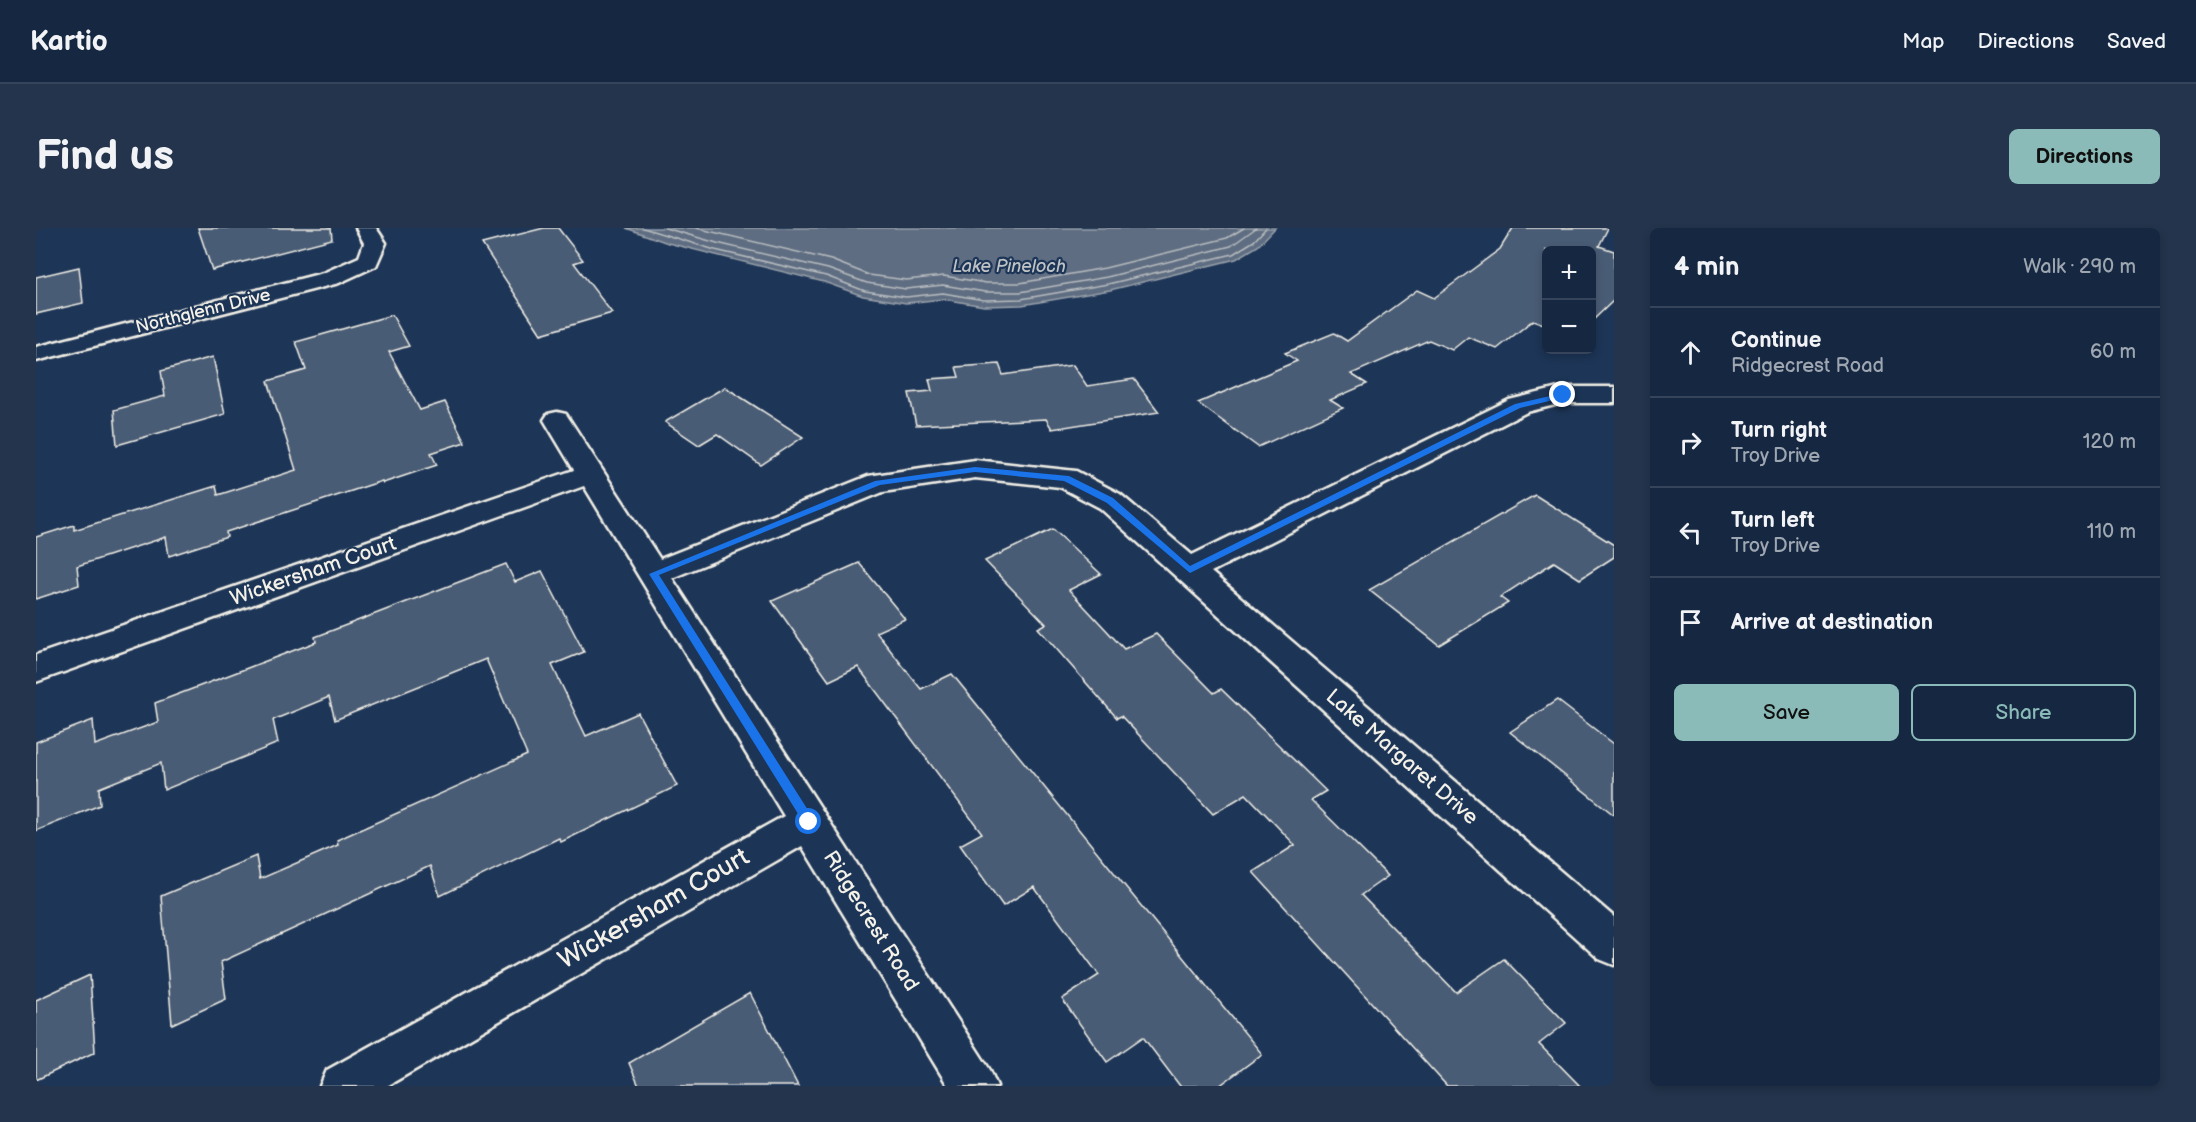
<!DOCTYPE html>
<meta charset="utf-8">
<style>
:root{--surface:#162841;--page:#23344c;--text:#f1f3f6;--muted:#9ea6b1;--line:#35445a;--accent:#8bbbb9}
body{margin:0;font-family:"Balsamiq Sans",sans-serif;background:var(--page);color:var(--text)}
.controls{position:absolute;right:18px;top:18px;display:grid;overflow:hidden;border-radius:9px;box-shadow:0 3px 9px #0003}
.controls button{width:54px;height:54px;display:grid;place-items:center;padding:0;border:0;border-bottom:2px solid var(--line);background:var(--surface);color:var(--text);font:30px sans-serif}
.stop{position:absolute;width:18px;height:18px;margin:-14px;border:4px solid #1a73e8;border-radius:50%;background:#fff}
.stop.end{background:#1a73e8;border-color:#fff;box-shadow:0 2px 6px #0008}
.list{margin:0;padding:0;list-style:none}
h2{display:flex;justify-content:space-between;align-items:center;height:78px;margin:0;padding:0 24px;font-size:26px}
h2 small{font-size:20px;font-weight:400;color:var(--muted)}
.list li{display:grid;grid-template-columns:39px 1fr auto;gap:18px;align-items:center;box-sizing:border-box;height:90px;padding:0 24px;border-top:2px solid var(--line)}
.list b{display:block;font-size:22px;white-space:nowrap}
.list p{margin:0;font-size:20px;white-space:nowrap;color:var(--muted)}
.list em{font-size:20px;font-style:normal;color:var(--muted)}
.actions{display:flex;gap:12px;padding:18px 24px}
.actions a{flex:1;padding:14px 0;border:2px solid var(--accent);border-radius:9px;text-align:center;font-size:21px;color:var(--accent)}
.actions .main{background:var(--accent);color:#111}
.icon{flex:none;width:33px;height:33px;fill:none;stroke:currentColor;stroke-width:2;stroke-linecap:round;stroke-linejoin:round}
.map{position:relative;flex:none;width:1578px;height:858px;overflow:hidden;border-radius:9px}
header{display:flex;align-items:center;gap:36px;box-sizing:border-box;height:84px;padding:0 30px;background:var(--surface);border-bottom:2px solid var(--line)}
header strong{font-size:28px}
nav{display:flex;gap:33px;margin-inline-start:auto;font-size:21px}
.intro{display:flex;align-items:center;justify-content:space-between;box-sizing:border-box;height:144px;padding:0 36px}
h1{margin:0;font-size:42px}
.button{padding:15px 27px;border-radius:9px;background:var(--accent);color:#111;font-size:21px;font-weight:700}
main{display:flex;gap:36px;padding:0 36px}
aside{flex:1;background:var(--surface);border-radius:9px;box-shadow:0 3px 9px #0003}
.map>svg:first-child{display:block}
</style>
<header>
<strong>Kartio</strong>
<nav><a>Map</a><a>Directions</a><a>Saved</a></nav>
</header>
<div class="intro"><h1>Find us</h1><a class="button">Directions</a></div>
<main>
<div class="map">
<svg width="1578" height="858" viewBox="0 0 1578 858">
<rect width="100%" height="100%" fill="#1d3557"/>
<filter id="ink" filterUnits="userSpaceOnUse"><feTurbulence type="fractalNoise" baseFrequency=".0167" numOctaves="2"/><feDisplacementMap in="SourceGraphic" scale="12" xChannelSelector="R" yChannelSelector="G"/><feConvolveMatrix kernelMatrix="1 2 1 2 8 2 1 2 1" color-interpolation-filters="sRGB"/></filter>
<g filter="url(#ink)">
<path fill="#5e6d82" stroke="#9aa2ab" stroke-width="1.5" d="M590 0H1239L1222 18 1200 31 1074 62 986 77 948 78 907 71 870 75 827 68 788 54 632 15Z"/>
<g fill="none" stroke-linecap="round" stroke-linejoin="round">
<g stroke="#b8bcbf" stroke-width="1.5">
<path d="M607 0 679 22 790 48 829 63 870 69 907 65 948 72 985 71 1072 56 1197 26 1218 13 1230 0"/>
<path d="M629 0 681 15 792 41 831 55 870 61 907 57 949 64H984L1071 49 1195 18 1220 0"/>
<path d="M660 0 795 32 833 47 870 52 908 48 950 55H984L1069 40 1191 10 1208 0"/>
</g>
</g>
<g fill="#485b74" stroke="#f4f1e8" stroke-width="1.5">
<path d="M162 0H295L296 11 176 42Z"/>
<path d="M508 0H522L547 32 538 35 576 85 505 106 446 16Z"/>
<path d="M1477 0H1572L1563 18 1578 23V72L1556 93V22H1510V97L1497 92 1461 121 1432 109 1416 122 1393 112 1315 146 1331 156 1294 172 1307 180 1222 219 1162 175 1261 133 1249 125 1298 105 1311 113 1381 62 1398 70 1464 21Z"/>
<path d="M43 39 47 75 0 86V49Z"/>
<path d="M356 87 373 118 353 124 384 182 409 174 429 214 395 225 401 237 347 255 346 253 190 304 191 309 133 328 130 309 41 338 43 357 0 371V309L38 297V302L180 258 182 267 260 242 232 153 270 142 260 114Z"/>
<path d="M177 129 189 186 81 217 78 182 129 168 125 143Z"/>
<path d="M963 136 967 147 1037 137 1051 158 1098 151 1123 184 1016 201 1010 191 880 197 873 165 896 163 893 151 923 149 920 139Z"/>
<path d="M689 159 767 209 725 237 681 206 663 217 629 194Z"/>
<path d="M1499 267 1578 317V329L1544 351 1518 334 1464 369 1472 375 1403 417 1333 362Z"/>
<path d="M1017 301 1065 346 1033 362 1088 421 1120 406 1178 465 1185 461 1290 563 1275 572 1352 648 1325 667 1420 764 1468 731 1530 795 1503 816 1544 858H1411L1217 644 1259 617 1210 566 1177 586 1085 488 1081 490 1002 400 1010 396 949 333Z"/>
<path d="M823 335 869 391 840 404 885 461 916 446 1226 826 1183 858H1144L1107 809 1071 834 1026 771 1063 747 998 659 967 678 924 617 946 605 822 439 793 453 736 373Z"/>
<path d="M470 336 479 354 506 343 548 424 516 437 550 508 602 485 641 558 525 614 523 610 404 668 394 638 185 734 190 771 136 796 125 668 220 628 224 651 302 617 301 612 491 527 450 431 299 492 293 469 237 492 242 515 128 562 125 535 63 560 64 577 0 603V514L57 492 59 517 122 494 119 475 280 414 279 409Z"/>
<path d="M1521 472 1578 516V587L1474 504Z"/>
<path d="M54 747 59 824 0 852V772Z"/>
<path d="M714 765 762 858H603L593 835Z"/>
</g>
<g fill="none" stroke-linecap="round" stroke-linejoin="round">
<defs>
<g id="street">
<path d="M320 0H340L350 15 340 38 303 55 0 133V119L287 45 323 29 328 15Z"/>
<path d="M1527 159H1578V175H1527L1491 184 1175 344 1578 689V737L1563 731 1064 280 1024 259 939 250 847 264 636 350 954 842 961 858H912L766 618 351 858H284L291 842 748 588 548 258 0 454V427L538 242 508 192 512 186 521 184 530 186 624 331 832 248 939 232 1040 243 1084 266 1156 327 1473 172Z"/>
</g>
</defs>
<use href="#street" stroke="#f4f1e8" stroke-width="5"/>
<use href="#street" fill="#1d3557" fill-rule="evenodd"/>
</g>
</g>
<path fill="#1a73e8" d="M1527 165 1530 166V169L1484 180 1154 345 1071 275 1028 253 939 244 844 257 623 347 777 590 779 594 773 599 769 597 613 346 839 253 939 239 1033 248 1077 270 1154 338 1479 176Z"/>
<g text-anchor="middle" dominant-baseline="central" stroke-width="4.5" stroke-linejoin="round" paint-order="stroke">
<g font-size="18" font-style="italic" fill="#c0c3c4" stroke="#1d3557">
<text x="973" y="38">Lake Pineloch</text>
</g>
<g font-size="18" fill="#f4f1e8" stroke="#1d3557">
<text transform="translate(167 83) rotate(-14)">Northglenn Drive</text>
</g>
<g font-size="21" fill="#f4f1e8" stroke="#1d3557">
<text transform="translate(277 343) rotate(-19)">Wickersham Court</text>
<text transform="translate(1366 529) rotate(41)">Lake Margaret Drive</text>
<text transform="translate(835 693) rotate(58)">Ridgecrest Road</text>
</g>
<g font-size="26" fill="#f4f1e8" stroke="#1d3557">
<text transform="translate(618 681) rotate(-30)">Wickersham Court</text>
</g>
</g>
</svg>
<div class="controls">
<button>+</button>
<button>−</button>
</div>
<div class="stop" style="left:773px;top:594px"></div>
<div class="stop end" style="left:1527px;top:167px"></div>
</div>
<aside>
<h2>4 min<small>Walk · 290 m</small></h2>
<ul class="list">
<li><svg class="icon" aria-label="ahead" viewBox="0 0 24 24"><path d="M12 20V5M6 11l6-6 6 6"/></svg><div><b>Continue</b><p>Ridgecrest Road</p></div><em>60 m</em></li>
<li><svg class="icon" aria-label="right" viewBox="0 0 24 24"><path d="M7 20v-9h11M14 6l5 5-5 5"/></svg><div><b>Turn right</b><p>Troy Drive</p></div><em>120 m</em></li>
<li><svg class="icon" aria-label="left" viewBox="0 0 24 24"><path d="M17 20v-9H6M10 6l-5 5 5 5"/></svg><div><b>Turn left</b><p>Troy Drive</p></div><em>110 m</em></li>
<li><svg class="icon" aria-label="arrive" viewBox="0 0 24 24"><path d="M6 21V4h12l-3 4 3 4H6"/></svg><div><b>Arrive at destination</b></div></li>
</ul>
<div class="actions"><a class="main">Save</a><a>Share</a></div>
</aside>
</main>
